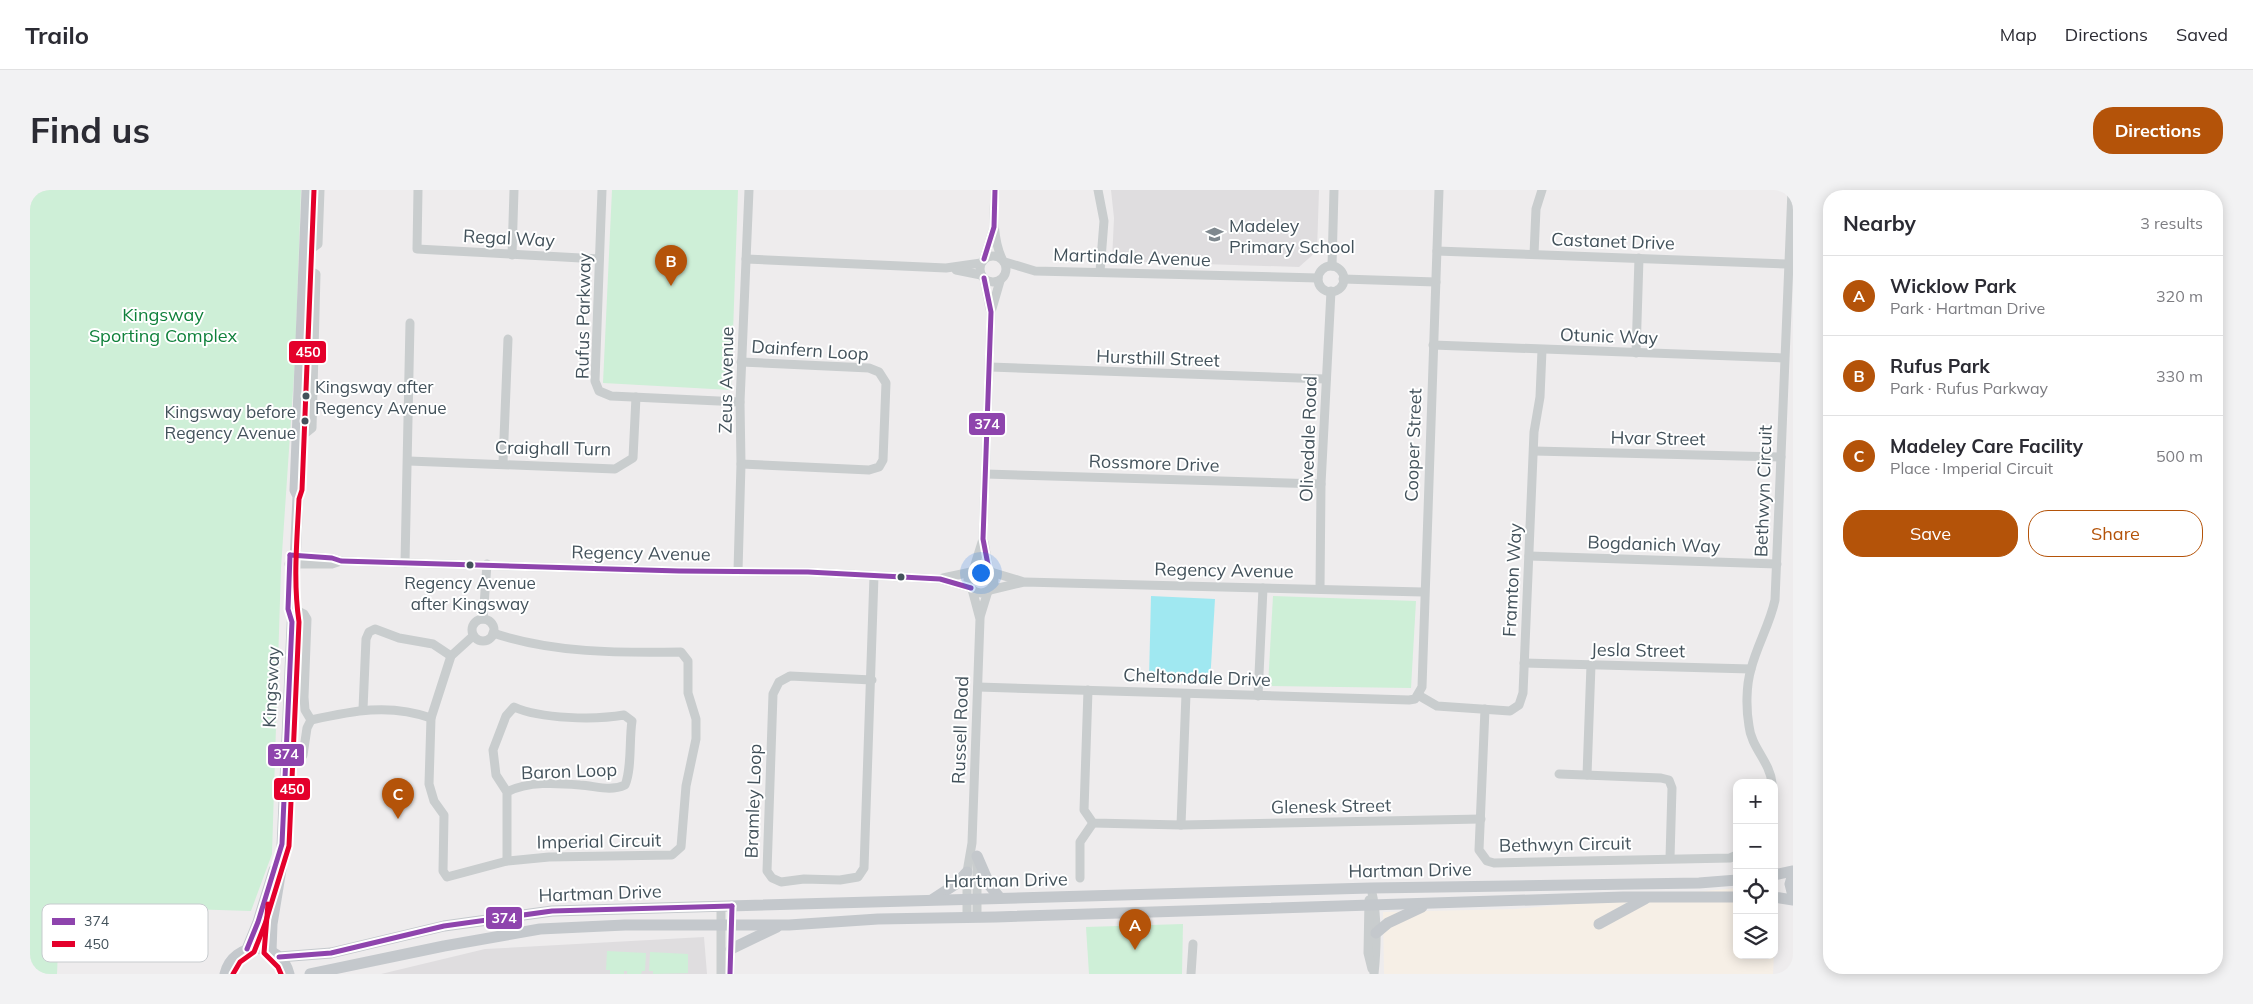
<!DOCTYPE html>
<meta charset="utf-8">
<style>
:root{--surface:#fff;--page:#f2f2f3;--text:#2b2b33;--muted:#7c7c81;--line:#e1e1e2;--accent:#b45309}
body{margin:0;font-family:Mulish,sans-serif;background:var(--page);color:var(--text)}
.controls{position:absolute;right:15px;bottom:15px;display:grid;overflow:hidden;border-radius:10px;box-shadow:0 2px 12px #0003}
.controls button{width:45px;height:45px;display:grid;place-items:center;padding:0;border:0;border-bottom:1px solid var(--line);background:var(--surface);color:var(--text);font:25px sans-serif}
.you{position:absolute;left:950px;top:382px;width:18px;height:18px;margin:-12px;border:4px solid #fff;border-radius:50%;background:#1a73e8;box-shadow:0 0 0 8px #1a73e833}
.badge{display:grid;place-items:center;width:32px;height:32px;border-radius:50%;background:var(--accent);color:#fff;font-size:16px;font-weight:700}
.pin{position:absolute;translate:-50% -41px;filter:drop-shadow(0 1px 2px #0008)}
.pin::after{content:'';position:absolute;top:26px;width:18px;height:15px;background:inherit;clip-path:polygon(0 0,100% 0,50% 100%)}
.list{margin:0;padding:0;list-style:none}
h2{display:flex;justify-content:space-between;align-items:center;height:65px;margin:0;padding:0 20px;font-size:21px}
h2 small{font-size:16px;font-weight:400;color:var(--muted)}
.list li{display:grid;grid-template-columns:32px 1fr auto;gap:15px;align-items:center;box-sizing:border-box;height:80px;padding:0 20px;border-top:1px solid var(--line)}
.list b{display:block;font-size:19px;white-space:nowrap}
.list p{margin:0;font-size:16px;white-space:nowrap;color:var(--muted)}
.list em{font-size:16px;font-style:normal;color:var(--muted)}
.actions{display:flex;gap:10px;padding:15px 20px}
.actions a{flex:1;padding:11px 0;border:1px solid var(--accent);border-radius:20px;text-align:center;font-size:18px;color:var(--accent)}
.actions .main{background:var(--accent);color:#fff}
.icon{flex:none;width:28px;height:28px;fill:none;stroke:currentColor;stroke-width:2;stroke-linecap:round;stroke-linejoin:round}
.map{position:relative;flex:none;width:1763px;height:784px;overflow:hidden;border-radius:20px}
header{display:flex;align-items:center;gap:30px;box-sizing:border-box;height:70px;padding:0 25px;background:var(--surface);border-bottom:1px solid var(--line)}
header strong{font-size:24px}
nav{display:flex;gap:28px;margin-inline-start:auto;font-size:18px}
.intro{display:flex;align-items:center;justify-content:space-between;box-sizing:border-box;height:120px;padding:0 30px}
h1{margin:0;font-size:35px}
.button{padding:12px 22px;border-radius:20px;background:var(--accent);color:#fff;font-size:18px;font-weight:700}
main{display:flex;gap:30px;padding:0 30px}
aside{flex:1;background:var(--surface);border-radius:20px;box-shadow:0 2px 12px #0003}
.map>svg:first-child{display:block}
</style>
<header>
<strong>Trailo</strong>
<nav><a>Map</a><a>Directions</a><a>Saved</a></nav>
</header>
<div class="intro"><h1>Find us</h1><a class="button">Directions</a></div>
<main>
<div class="map">
<svg width="1763" height="784" viewBox="0 0 1763 784">
<rect width="100%" height="100%" fill="#eeeced"/>
<path fill="#f6efe6" d="M1707 698V765H1744L1743 784H1354L1353 722 1485 719Z"/>
<g fill="#dfdddf">
<path d="M1081 0H1289L1287 61 1269 77 1082 71 1084 28Z"/>
<path d="M674 747 677 784H351L455 759Z"/>
</g>
<g fill="#ceefd7">
<path d="M0 0H271L265 171 251 378 242 664 221 721 30 715 27 784H0Z"/>
<path d="M582 0H708L701 200 573 193Z"/>
<path d="M1243 406 1386 411 1381 498 1238 496Z"/>
<path d="M1153 734 1152 784H1059L1056 737Z"/>
<path d="M577 761 616 763 615 781H612L611 784H597V781H594V784H580V780H576Z"/>
<path d="M620 762 658 764V783L623 784V781H619Z"/>
</g>
<path fill="#a0e8f1" d="M1121 406 1185 409 1180 493 1119 489Z"/>
<g fill="none" stroke-linecap="round" stroke-linejoin="round">
<g stroke="#c9cdce" stroke-width="9">
<path d="M388 0 387 59 569 69"/>
<path d="M572 0 565 191 569 201 581 206 710 212"/>
<path d="M965 0C964 25 962 46 972 69"/>
<path d="M1068 0 1074 31 1070 82"/>
<path d="M1407 61 1757 74"/>
<path d="M274 64 288 54 290 0"/>
<path d="M1504 64 1506 19 1512 0"/>
<path d="M482 65 484 0"/>
<circle cx="963" cy="79" r="13"/>
<path d="M716 69 916 78 951 73"/>
<path d="M954 69 963 40"/>
<path d="M975 72 1005 81 1288 88"/>
<path d="M1302 76 1304 0"/>
<circle cx="1301" cy="89" r="13"/>
<path d="M926 80 951 85"/>
<path d="M954 88 960 119"/>
<path d="M1313 89 1406 92"/>
<path d="M1403 155 1754 168"/>
<path d="M1606 163 1609 68"/>
<path d="M960 177 1296 189"/>
<path d="M267 250 282 238 286 84 274 78"/>
<path d="M1504 261 1751 267"/>
<path d="M379 271 585 279 603 268 606 207"/>
<path d="M473 273 478 149"/>
<path d="M711 274 839 280 849 277 853 270 856 193 849 182 839 178 711 172"/>
<path d="M956 284 1291 294"/>
<path d="M954 352 959 380"/>
<path d="M260 365 302 368 311 371 649 381 778 382 910 389 941 398"/>
<path d="M1499 366 1747 374"/>
<path d="M375 373 380 133"/>
<path d="M259 374H302L311 371"/>
<circle cx="951" cy="390" r="13"/>
<path d="M708 381 711 274 710 212 719 0"/>
<path d="M943 381 953 349 961 122 970 91"/>
<path d="M961 382 991 391"/>
<path d="M913 388 941 382"/>
<path d="M1290 399 1291 294 1301 101"/>
<path d="M960 400 994 392 1393 402"/>
<path d="M950 427 958 401"/>
<path d="M453 429 457 374"/>
<circle cx="453" cy="440" r="11"/>
<path d="M443 446 421 466 401 528 399 594 404 611 414 625 413 681 417 687 477 671 519 667 642 665 651 657 656 596 666 549V529L658 503V471L651 462C588 463 523 463 463 443"/>
<path d="M1494 473 1721 479"/>
<path d="M842 490 760 486 749 492 743 504 737 681 742 688 751 692 774 689 810 690 828 687 834 678 844 386"/>
<path d="M948 497 1379 510 1385 509 1392 497 1409 0"/>
<path d="M1058 500 1054 620 1063 633 1151 635 1156 504"/>
<path d="M1388 505 1407 516 1480 521 1489 515 1493 503 1504 242 1510 207 1512 160"/>
<path d="M1228 506 1233 398"/>
<path d="M333 519 336 449 339 442 345 439 369 448 403 454 421 466"/>
<path d="M1455 519 1449 660 1457 671 1464 673 1700 668 1707 665"/>
<path d="M281 530C322 521 359 513 401 528"/>
<path d="M256 565H273L277 538 281 530 275 520 274 507 277 429 274 424 264 419"/>
<path d="M1529 584 1631 588 1639 590 1642 598 1640 668"/>
<path d="M1557 585 1561 475"/>
<path d="M1742 593C1740 572 1721 557 1719 536 1716 519 1716 496 1721 479 1727 455 1740 434 1745 410L1762 0"/>
<path d="M1151 635 1451 629"/>
<path d="M477 671V602L466 585 463 560 476 526 484 517C511 529 565 530 594 525L602 531C599 550 602 579 595 595 580 602 566 596 550 595 527 593 498 591 477 602"/>
<path d="M1050 688V652L1063 633"/>
<path d="M1341 698C1348 726 1347 755 1344 784"/>
<path d="M1339 710 1338 763 1342 779"/>
<path d="M691 716V784"/>
<path d="M937 727V682L942 653 950 429 942 399"/>
<path d="M947 727V670"/>
<path d="M700 784 702 716"/>
<path d="M1161 784 1163 754"/>
</g>
<g stroke="#c4c8cc" stroke-width="11">
<path d="M947 666 960 696 970 708"/>
<path d="M1763 684 1760 694 1763 706"/>
<path d="M1744 685 1763 681"/>
<path d="M1744 707 1763 710"/>
<path d="M903 709 926 694 937 682"/>
<path d="M1569 734 1615 709"/>
<path d="M1346 743 1358 733 1392 717"/>
<path d="M217 759 228 732 244 680"/>
<path d="M701 759 747 737"/>
<path d="M241 761 242 734 251 679 268 306 265 300 277 0"/>
<path d="M249 767 301 763 414 736 522 721 1341 698 1669 693 1707 690"/>
<path d="M195 784C203 750 251 750 259 784"/>
<path d="M280 784 414 756 510 739 595 735H759L848 729 966 727 1593 707H1707"/>
</g>
<defs>
<g id="bus-1">
<path d="M954 69 964 37 965 0"/>
<path d="M954 88 961 122 953 349 959 380"/>
<path d="M260 365 302 368 311 371 649 381 778 382 910 389 941 398"/>
<path d="M217 759 228 732 252 654 262 432 258 419 260 365"/>
<path d="M249 767 301 763 414 736 522 721 702 716"/>
<path d="M700 784 702 716"/>
</g>
<g id="bus-2">
<path d="M238 714 234 763 248 777 251 784"/>
<path d="M203 784 210 772 224 762 235 734 259 656 269 432C263 391 267 351 269 309L272 300 284 0"/>
</g>
</defs>
<use href="#bus-1" stroke="#fff" stroke-width="9"/>
<use href="#bus-2" stroke="#fff" stroke-width="9"/>
<use href="#bus-1" stroke="#8e44ad" stroke-width="5"/>
<use href="#bus-2" stroke="#e4002b" stroke-width="5"/>
</g>
<defs>
<symbol id="school-bare" viewBox="-9 -9 18 18"><path d="M0-5L7-2L0 1L-7-2ZM-4 1L0 2.5L4 1V4Q0 6-4 4Z" fill="#7f888e" stroke="#fff" stroke-width="2.5" paint-order="stroke"/></symbol>
</defs>
<g fill-rule="evenodd">
<use href="#school-bare" x="1172" y="32" width="25" height="25"/>
</g>
<g fill="#43525b" stroke="#fff" stroke-width="2">
<circle cx="276" cy="206" r="4.5"/>
<circle cx="275" cy="231" r="4.5"/>
<circle cx="440" cy="375" r="4.5"/>
<circle cx="871" cy="387" r="4.5"/>
</g>
<g text-anchor="middle" dominant-baseline="central" stroke-width="4" stroke-linejoin="round" paint-order="stroke">
<g font-size="17" fill="#43525b" stroke="#fff" text-anchor="start">
<text x="285" y="196">Kingsway after<tspan x="285" dy="21">Regency Avenue</tspan></text>
<text x="266" y="221" text-anchor="end">Kingsway before<tspan x="266" dy="21">Regency Avenue</tspan></text>
<text x="440" y="392" text-anchor="middle">Regency Avenue<tspan x="440" dy="21">after Kingsway</tspan></text>
</g>
<g font-size="18" fill="#43525b" stroke="#fff" text-anchor="start">
<text x="1199" y="35">Madeley<tspan x="1199" dy="21">Primary School</tspan></text>
</g>
<g font-size="18" fill="#43525b" stroke="#fff">
<text transform="translate(479 48) rotate(3)">Regal Way</text>
<text transform="translate(1583 51) rotate(2)">Castanet Drive</text>
<text transform="translate(1102 67) rotate(2)">Martindale Avenue</text>
<text transform="translate(553 126) rotate(-89)">Rufus Parkway</text>
<text transform="translate(1579 146) rotate(2)">Otunic Way</text>
<text transform="translate(780 160) rotate(4)">Dainfern Loop</text>
<text transform="translate(1128 168) rotate(2)">Hursthill Street</text>
<text transform="translate(696 190) rotate(-89)">Zeus Avenue</text>
<text transform="translate(1628 248) rotate(1)">Hvar Street</text>
<text transform="translate(1278 249) rotate(-88)">Olivedale Road</text>
<text transform="translate(1383 255) rotate(-88)">Cooper Street</text>
<text transform="translate(523 258) rotate(1)">Craighall Turn</text>
<text transform="translate(1124 273) rotate(2)">Rossmore Drive</text>
<text transform="translate(1733 301) rotate(-88)">Bethwyn Circuit</text>
<text transform="translate(1624 354) rotate(2)">Bogdanich Way</text>
<text transform="translate(611 363) rotate(1)">Regency Avenue</text>
<text transform="translate(1194 380) rotate(1)">Regency Avenue</text>
<text transform="translate(1482 390) rotate(-87)">Framton Way</text>
<text transform="translate(1608 460) rotate(1)">Jesla Street</text>
<text transform="translate(1167 487) rotate(2)">Cheltondale Drive</text>
<text transform="translate(241 497) rotate(-87)">Kingsway</text>
<text transform="translate(930 540) rotate(-88)">Russell Road</text>
<text transform="translate(539 581) rotate(-2)">Baron Loop</text>
<text transform="translate(723 611) rotate(-88)">Bramley Loop</text>
<text transform="translate(1301 616) rotate(-1)">Glenesk Street</text>
<text transform="translate(569 651) rotate(-1)">Imperial Circuit</text>
<text transform="translate(1535 654) rotate(-1)">Bethwyn Circuit</text>
<text transform="translate(1380 680) rotate(-1)">Hartman Drive</text>
<text transform="translate(976 690) rotate(-1)">Hartman Drive</text>
<text transform="translate(570 703) rotate(-2)">Hartman Drive</text>
</g>
<g font-size="18" fill="#0f813b" stroke="#fff">
<text x="133" y="124">Kingsway<tspan x="133" dy="21">Sporting Complex</tspan></text>
</g>
</g>
<rect x="12" y="714" width="166" height="58" rx="8" fill="#fff" stroke="#c7cbce" stroke-width="1"/>
<rect x="22" y="728" width="23" height="7" fill="#8e44ad"/>
<rect x="22" y="751" width="23" height="6" fill="#e4002b"/>
<g font-size="14" fill="#43525b">
<text x="54" y="736">374</text>
<text x="54" y="759">450</text>
</g>
<g stroke="#fff" stroke-width="2">
<rect x="258" y="150" width="39" height="24" rx="5" fill="#e4002b"/>
<rect x="938" y="222" width="38" height="24" rx="5" fill="#8e44ad"/>
<rect x="237" y="553" width="38" height="24" rx="5" fill="#8e44ad"/>
<rect x="243" y="587" width="38" height="24" rx="5" fill="#e4002b"/>
<rect x="455" y="716" width="38" height="24" rx="5" fill="#8e44ad"/>
</g>
<g font-size="14" text-anchor="middle" font-weight="bold" fill="#fff">
<text x="278" y="167">450</text>
<text x="957" y="239">374</text>
<text x="256" y="569">374</text>
<text x="262" y="604">450</text>
<text x="474" y="733">374</text>
</g>
</svg>
<div class="controls">
<button>+</button>
<button>−</button>
<button><svg class="icon" aria-label="locate" viewBox="0 0 24 24"><circle cx="12" cy="12" r="6"/><path d="M12 2v4M12 18v4M2 12h4M18 12h4"/></svg></button>
<button><svg class="icon" aria-label="layers" viewBox="0 0 24 24"><path d="M12 4l9 5-9 5-9-5zM3 14l9 5 9-5"/></svg></button>
</div>
<div class="you"></div>
<div class="pin badge" style="left:1105px;top:760px">A</div>
<div class="pin badge" style="left:641px;top:96px">B</div>
<div class="pin badge" style="left:368px;top:629px">C</div>
</div>
<aside>
<h2>Nearby<small>3 results</small></h2>
<ul class="list">
<li><span class="badge">A</span><div><b>Wicklow Park</b><p>Park · Hartman Drive</p></div><em>320 m</em></li>
<li><span class="badge">B</span><div><b>Rufus Park</b><p>Park · Rufus Parkway</p></div><em>330 m</em></li>
<li><span class="badge">C</span><div><b>Madeley Care Facility</b><p>Place · Imperial Circuit</p></div><em>500 m</em></li>
</ul>
<div class="actions"><a class="main">Save</a><a>Share</a></div>
</aside>
</main>
